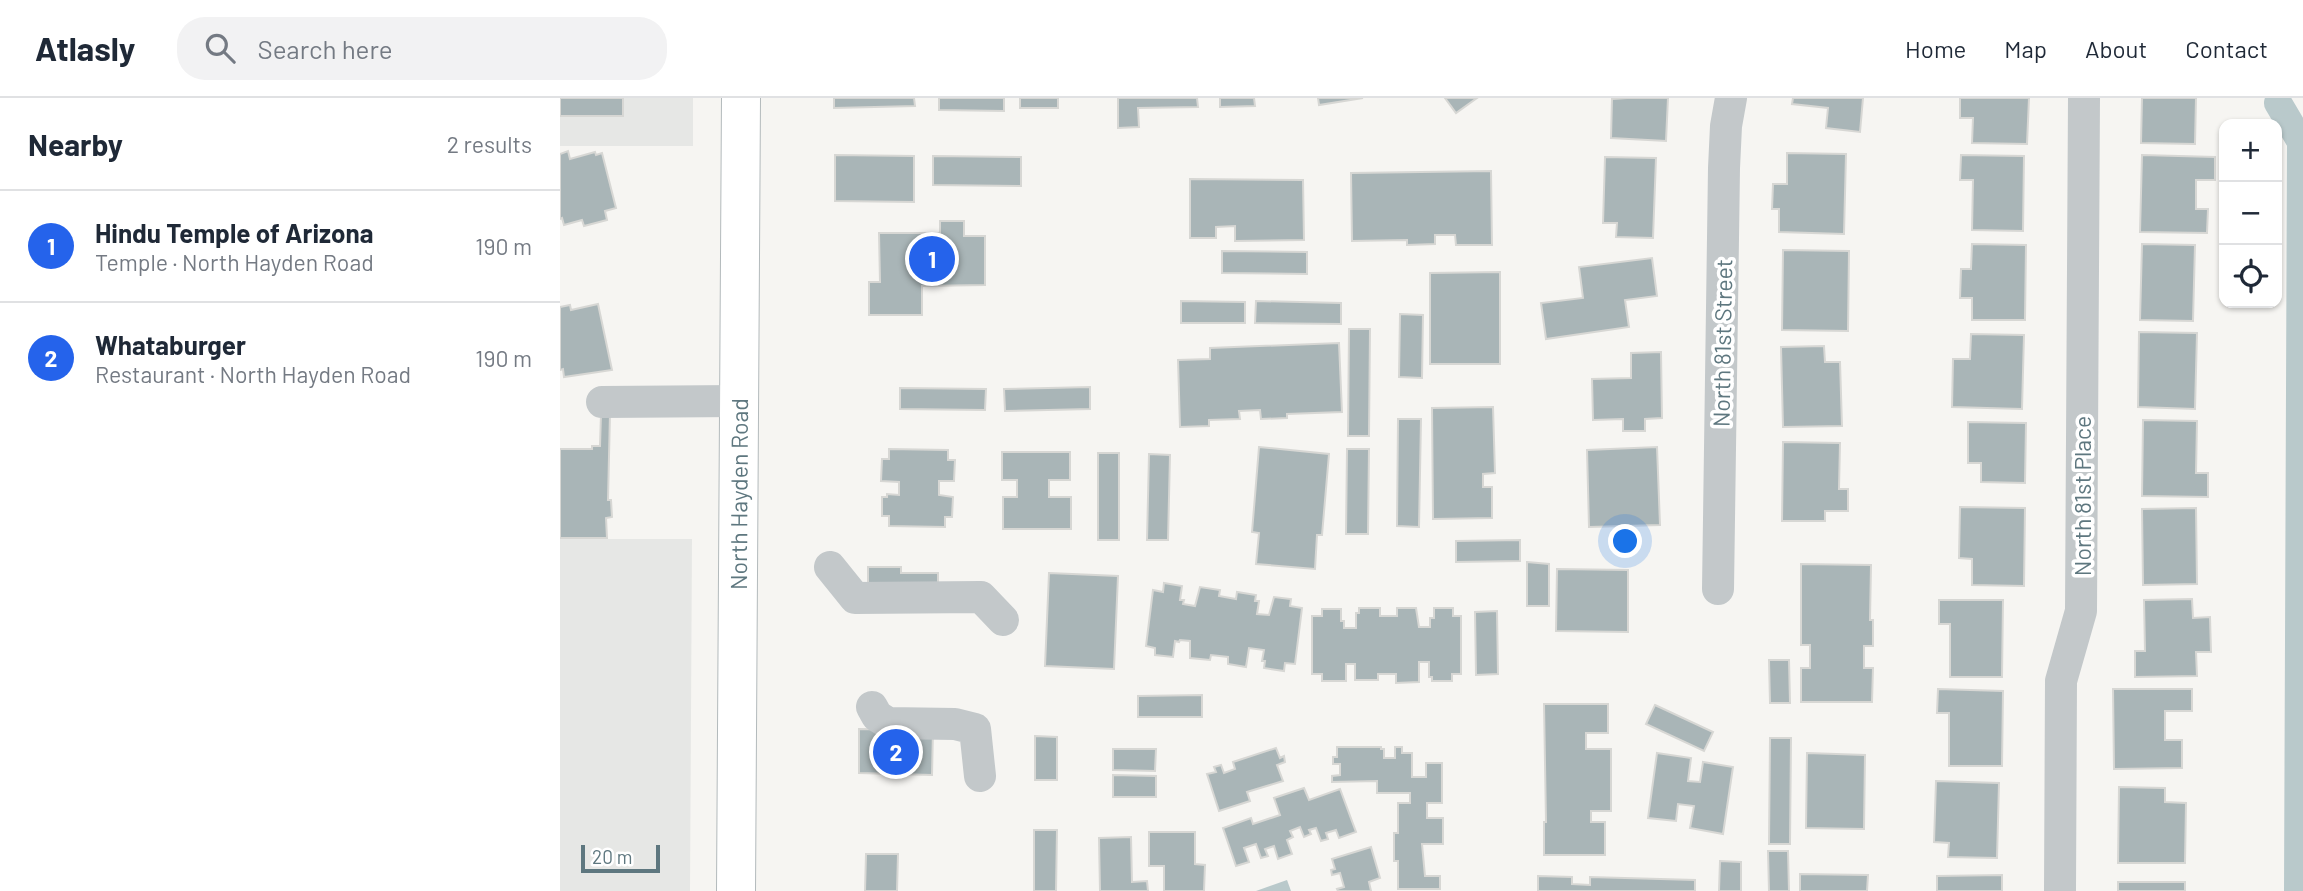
<!DOCTYPE html>
<meta charset="utf-8">
<style>
:root{--surface:#fff;--page:#f2f2f3;--text:#1f2937;--muted:#747a83;--line:#e0e1e3;--accent:#2563eb}
body{margin:0;font-family:Barlow,sans-serif;background:var(--page);color:var(--text)}
.controls{position:absolute;right:21px;top:21px;display:grid;overflow:hidden;border-radius:14px;box-shadow:0 2px 5px #0004}
.controls button{width:63px;height:63px;display:grid;place-items:center;padding:0;border:0;border-bottom:2px solid var(--line);background:var(--surface);color:var(--text);font:35px sans-serif}
.scale{position:absolute;left:21px;bottom:18px;width:79px;box-sizing:border-box;padding-left:7px;border:4px solid #5e777f;border-top:0;font-size:19px;line-height:24px;white-space:nowrap;color:#5e777f;-webkit-text-stroke:5px #fff;paint-order:stroke}
.you{position:absolute;left:1066px;top:444px;width:24px;height:24px;margin:-18px;border:5px solid #fff;border-radius:50%;background:#1a73e8;box-shadow:0 0 0 10px #1a73e833}
.badge{display:grid;place-items:center;width:46px;height:46px;border-radius:50%;background:var(--accent);color:#fff;font-size:23px;font-weight:700}
.pin{position:absolute;translate:-50% -50%;border:4px solid #fff;box-shadow:0 2px 7px #0006}
.list{margin:0;padding:0;list-style:none}
h2{display:flex;justify-content:space-between;align-items:center;height:91px;margin:0;padding:0 28px;font-size:30px}
h2 small{font-size:23px;font-weight:400;color:var(--muted)}
.list li{display:grid;grid-template-columns:46px 1fr auto;gap:21px;align-items:center;box-sizing:border-box;height:112px;padding:0 28px;border-top:2px solid var(--line)}
.list b{display:block;font-size:26px;white-space:nowrap}
.list p{margin:0;font-size:23px;white-space:nowrap;color:var(--muted)}
.list em{font-size:23px;font-style:normal;color:var(--muted)}
.icon{flex:none;width:38px;height:38px;fill:none;stroke:currentColor;stroke-width:2;stroke-linecap:round;stroke-linejoin:round}
.map{position:relative;flex:none;width:1743px;height:793px;overflow:hidden}
header{display:flex;align-items:center;gap:42px;box-sizing:border-box;height:98px;padding:0 35px;background:var(--surface);border-bottom:2px solid var(--line)}
header strong{font-size:33px}
nav{display:flex;gap:38px;margin-inline-start:auto;font-size:24px}
.search{width:490px;height:63px;background:var(--page);display:flex;align-items:center;gap:18px;box-sizing:border-box;padding:0 24px;border-radius:28px;color:var(--muted);font-size:26px}
main{display:flex}
aside{flex:1;background:var(--surface)}
.map>svg:first-child{display:block}
</style>
<header>
<strong>Atlasly</strong>
<div class="search"><svg class="icon" aria-label="search" viewBox="0 0 24 24"><circle cx="10" cy="10" r="6"/><path d="M15 15l6 6"/></svg>Search here</div>
<nav><a>Home</a><a>Map</a><a>About</a><a>Contact</a></nav>
</header>
<main>
<aside>
<h2>Nearby<small>2 results</small></h2>
<ul class="list">
<li><span class="badge">1</span><div><b>Hindu Temple of Arizona</b><p>Temple · North Hayden Road</p></div><em>190 m</em></li>
<li><span class="badge">2</span><div><b>Whataburger</b><p>Restaurant · North Hayden Road</p></div><em>190 m</em></li>
</ul>
</aside>
<div class="map">
<svg width="1743" height="793" viewBox="0 0 1743 793">
<rect width="100%" height="100%" fill="#f6f5f2"/>
<g fill="#e6e7e5">
<rect x="0" y="0" width="133" height="48"/>
<path d="M0 441H132L130 793H0Z"/>
</g>
<path fill="#b9c9cb" d="M727 782 731 793H696Z"/>
<g fill="none" stroke-linecap="round" stroke-linejoin="round">
<path stroke="#b9c9cb" stroke-width="28" d="M1718 5 1741 44 1738 793"/>
</g>
<g fill="#a9b5b7" stroke="#d7d7d4" stroke-width="2">
<rect x="0" y="0" width="63" height="18"/>
<path d="M274 0H354L355 8 274 10Z"/>
<path d="M379 0H444V13L379 12Z"/>
<rect x="460" y="0" width="38" height="10"/>
<path d="M558 0H637L638 9 578 10 579 29 558 30Z"/>
<path d="M660 0H694L695 8 660 9Z"/>
<path d="M758 0H803L759 7Z"/>
<path d="M885 0H917L896 15Z"/>
<path d="M1067 0H1108L1106 43 1051 40 1052 1Z"/>
<path d="M1233 0H1303L1300 34 1266 30 1268 10 1232 6Z"/>
<path d="M1400 0H1469L1467 46 1412 45 1413 20H1400Z"/>
<path d="M1582 0H1636L1635 46 1581 45Z"/>
<path d="M8 53 10 61 35 54 36 57 42 55 56 110 45 113 47 122 24 128 22 122 4 127 2 120 0 121V56Z"/>
<path d="M1227 55 1286 56 1284 136 1219 134V111H1212L1213 86H1227Z"/>
<path d="M275 57 354 58V104L275 103Z"/>
<path d="M1401 57 1464 58 1463 133 1412 132 1413 82H1400Z"/>
<path d="M1582 57 1655 59V82H1636V111H1648L1647 135 1580 134Z"/>
<path d="M373 58 461 59V88L373 87Z"/>
<path d="M1045 59 1096 60 1093 140 1056 139 1057 125H1043Z"/>
<path d="M931 73 932 147H896L895 137H875V146L847 147V142L792 143 791 75Z"/>
<path d="M630 81 743 82 744 142 675 143V128L656 129V140H630Z"/>
<path d="M380 123H404V138H425V187L362 188V217H309V184H320L319 135H380Z"/>
<path d="M1412 146 1466 147 1465 222H1412V200H1400L1401 171H1411Z"/>
<path d="M1582 146 1635 147 1633 223 1580 222Z"/>
<path d="M1223 152 1289 153 1288 233 1222 232Z"/>
<path d="M662 153 747 154V176L662 175Z"/>
<path d="M1092 160 1097 198 1065 202 1069 229 986 241 981 205 1023 200 1019 169Z"/>
<path d="M940 174V266H870V175Z"/>
<path d="M621 203 685 204V225H621Z"/>
<path d="M696 203 781 205V226L695 225Z"/>
<path d="M38 206 52 272 4 279 3 271 0 272V209L10 207 11 212Z"/>
<path d="M840 216 863 217 862 280 839 279Z"/>
<path d="M789 231H810L809 338H788Z"/>
<path d="M1579 234 1637 235 1635 311 1578 309Z"/>
<path d="M1411 236 1464 237 1462 311 1392 309 1393 261H1410Z"/>
<path d="M779 245 782 314 727 316V320L701 321 700 312 679 313 680 321 649 322V328L620 329 618 262 650 261V250Z"/>
<path d="M1264 248 1265 264H1280L1282 328 1223 329 1221 249Z"/>
<path d="M1101 254 1102 320 1085 321V333H1063V321L1033 322 1032 281 1071 280V255Z"/>
<path d="M530 289V311L445 313 444 291Z"/>
<path d="M340 290 426 291 425 312 340 311Z"/>
<path d="M933 309 935 375 923 376V389H932V420L873 421 872 310Z"/>
<path d="M50 315 48 402H51L52 419 46 420 47 440H0V351H32V348H40L41 316Z"/>
<path d="M838 321H861L859 429 837 428Z"/>
<path d="M1583 322 1637 323 1636 375H1648V399L1582 398Z"/>
<path d="M1408 324 1466 325 1465 385 1421 384V365H1408Z"/>
<path d="M1223 344 1280 345 1279 391H1288V413H1265V423H1222Z"/>
<path d="M699 349 769 356 762 437H757L755 471 696 466 699 435 692 434Z"/>
<path d="M1097 349 1100 427 1029 429 1027 352Z"/>
<path d="M329 351 388 352V362H395L394 383H379V397L393 399 392 419H385V429L329 428V418H322V399H327V396L339 397V384L321 383 322 361H329Z"/>
<path d="M787 351H809L808 436H786Z"/>
<path d="M442 354H510V382H489V399H511V431H443V399H457V382H442Z"/>
<rect x="538" y="355" width="21" height="87"/>
<path d="M589 356 610 357 608 442H587Z"/>
<path d="M1400 409 1465 410 1464 488 1412 487V461L1399 460Z"/>
<path d="M1636 410 1637 486 1583 487 1582 411Z"/>
<path d="M960 442V463L896 464V443Z"/>
<path d="M967 464 989 466V508H967Z"/>
<path d="M1241 466 1311 467 1310 522H1313V548H1304V570H1313L1312 604H1241V570H1250V547H1241Z"/>
<path d="M308 469H341V475H378V491L308 498Z"/>
<path d="M997 471 1068 472V534L996 533Z"/>
<path d="M489 475 558 478 554 571 485 568Z"/>
<path d="M604 485 622 488 620 502H624L623 506 635 508 640 489 660 492 659 498 676 501 677 494 696 497 695 503H699L697 516 709 517 714 499 731 501 730 508 742 510 735 566 725 565 724 573 704 570 705 563H702L704 552 689 550 686 569 668 566V559L651 557 650 562 630 560V543L620 542 619 544 615 543 613 559 595 557V550L586 548 593 492 603 494Z"/>
<path d="M1632 501 1633 520 1650 519 1651 554H1636L1637 578 1575 579V553H1585L1584 502Z"/>
<path d="M1379 502H1443L1442 579H1390V526H1379Z"/>
<path d="M799 510H820V518H837V510H856L859 529H870V520H874V510H893V518H901V576H892V583H872V579H869V564H859V584L836 585V576H818V582H795V566H786V583H762V576H752V518H762V511H781V523H784V530H796V515H799Z"/>
<path d="M937 513 938 576 916 577 915 514Z"/>
<path d="M1209 562H1229L1230 605H1210Z"/>
<path d="M1378 591 1443 593 1442 668H1389V615H1377Z"/>
<path d="M1553 591H1632V613H1605V642H1622V670L1554 671Z"/>
<path d="M642 597V619H578V598Z"/>
<path d="M984 606H1048V635H1026V651H1051V713H1031V724H1045V757H984V724H986Z"/>
<path d="M1095 607 1153 634 1144 653 1086 626Z"/>
<path d="M299 631 373 632 372 677 299 675Z"/>
<path d="M475 638 497 639V682H475Z"/>
<path d="M1210 640H1231L1230 746H1209Z"/>
<path d="M777 649H821V651H824V660H835V649H842V655H852V679H866V665H882V705H867V720H883V746H862L865 778H880V791H838V763H834V735H838V705H850V695H817V683L772 684V678L780 677V666H773V659H777Z"/>
<path d="M716 650 720 660 724 658 725 664 717 667 723 683 687 694 690 703 659 713 647 676 656 674 654 669 661 667 664 675 675 671 673 664Z"/>
<path d="M553 651H596L595 673 553 672Z"/>
<path d="M1097 655 1131 660 1128 683 1140 684 1143 664 1173 669 1163 736 1130 730 1134 708 1118 706 1116 723 1088 720Z"/>
<path d="M1247 655 1305 657 1304 731 1246 730Z"/>
<path d="M553 677 596 678V699H553Z"/>
<path d="M1376 683 1439 685 1437 760 1388 759 1389 745 1374 744Z"/>
<path d="M1559 689 1605 690V704L1626 705 1625 765H1558Z"/>
<path d="M744 690 749 702 780 691 796 734 779 740 776 732 766 735 768 741 761 743 756 730 749 732 751 736 744 739 740 729 730 733 733 739 727 742 732 756 718 761 714 748 705 751 708 758 701 760 696 746 684 750 689 764 676 768 663 730 691 720 693 726 720 717 714 700Z"/>
<path d="M474 732H497L496 793H474Z"/>
<path d="M589 734H635V766L645 767 644 793H604V768H589Z"/>
<path d="M571 739 572 784 587 783 588 793H540L539 740Z"/>
<path d="M811 749 820 780 809 784 811 793H778L777 791 784 789 780 775 772 777 771 772 775 771 772 761Z"/>
<path d="M1208 753H1228L1229 793H1209Z"/>
<path d="M306 756H338L337 793H305Z"/>
<path d="M1160 763 1181 764V793H1159Z"/>
<path d="M1240 776 1308 777 1307 793H1240Z"/>
<path d="M1442 777V793H1377V778Z"/>
<path d="M978 778 1012 779V786L1030 787V779L1135 782V793H978Z"/>
<rect x="1558" y="784" width="67" height="9"/>
</g>
<g fill="none" stroke-linecap="round" stroke-linejoin="round">
<defs>
<g id="major">
<path id="s1" d="M176 793 181 0"/>
</g>
</defs>
<use href="#major" stroke="#b3babc" stroke-width="40"/>
<g stroke="#c3c8ca" stroke-width="32">
<path d="M42 304 178 303"/>
<path d="M270 469 295 500 421 499 443 522"/>
<path d="M1158 491 1164 70 1166 28 1171 0"/>
<path d="M312 609 317 618 328 625 395 626 415 631 420 678"/>
<path d="M1500 793 1501 583 1521 513 1524 0"/>
</g>
<use href="#major" stroke="#fff" stroke-width="38"/>
</g>
<g text-anchor="middle" dominant-baseline="central" stroke-width="7" stroke-linejoin="round" paint-order="stroke">
<g font-size="23" fill="#5e777f" stroke="#fff">
<text transform="translate(1162 245) rotate(-89)">North 81st Street</text>
<text stroke="none"><textPath href="#s1" startOffset="397">North Hayden Road</textPath></text>
<text transform="translate(1522 398) rotate(-90)">North 81st Place</text>
</g>
</g>
</svg>
<div class="controls">
<button>+</button>
<button>−</button>
<button><svg class="icon" aria-label="locate" viewBox="0 0 24 24"><circle cx="12" cy="12" r="6"/><path d="M12 2v4M12 18v4M2 12h4M18 12h4"/></svg></button>
</div>
<div class="scale">20 m</div>
<div class="you"></div>
<div class="pin badge" style="left:372px;top:161px">1</div>
<div class="pin badge" style="left:336px;top:654px">2</div>
</div>
</main>
